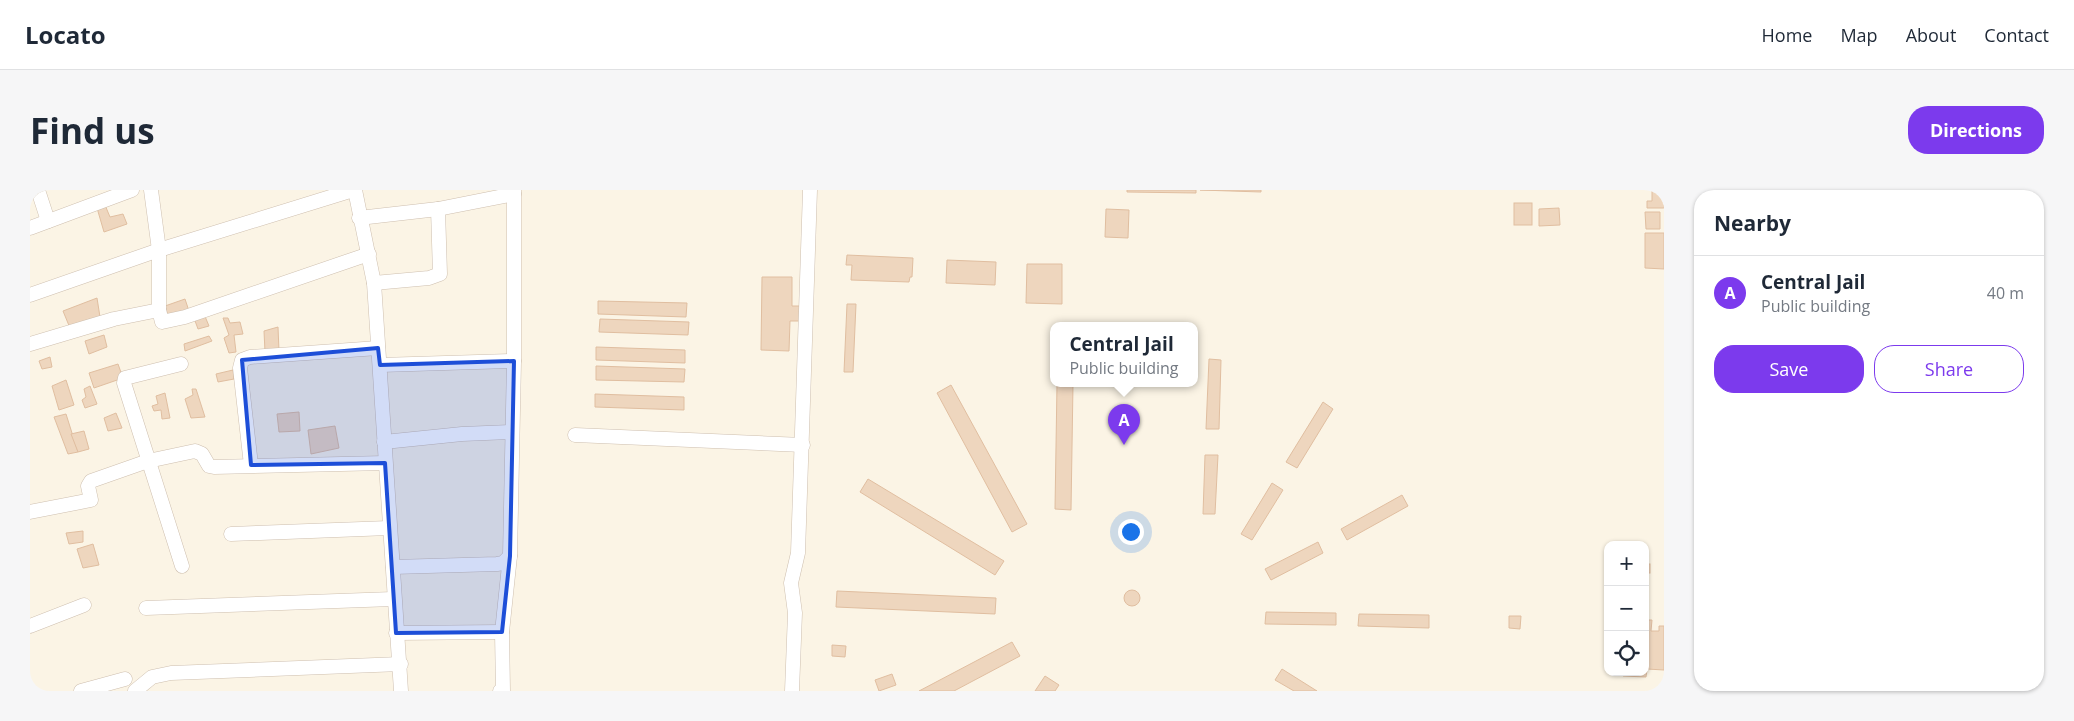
<!DOCTYPE html>
<meta charset="utf-8">
<style>
:root{--surface:#fff;--page:#f6f6f7;--text:#1f2937;--muted:#747a83;--line:#e0e1e3;--accent:#7c3aed}
body{margin:0;font-family:"Open Sans",sans-serif;background:var(--page);color:var(--text)}
.controls{position:absolute;right:15px;bottom:15px;display:grid;overflow:hidden;border-radius:10px;box-shadow:0 1px 4px #0004}
.controls button{width:45px;height:45px;display:grid;place-items:center;padding:0;border:0;border-bottom:1px solid var(--line);background:var(--surface);color:var(--text);font:25px sans-serif}
.you{position:absolute;left:1100px;top:341px;width:18px;height:18px;margin:-12px;border:4px solid #fff;border-radius:50%;background:#1a73e8;box-shadow:0 0 0 8px #1a73e833}
.badge{display:grid;place-items:center;width:32px;height:32px;border-radius:50%;background:var(--accent);color:#fff;font-size:16px;font-weight:700}
.pin{position:absolute;translate:-50% -41px;filter:drop-shadow(0 1px 2px #0008)}
.pin::after{content:'';position:absolute;top:26px;width:18px;height:15px;background:inherit;clip-path:polygon(0 0,100% 0,50% 100%)}
.popup{position:absolute;left:1020px;top:132px;width:148px;height:65px;box-sizing:border-box;display:grid;place-content:center;border-radius:10px;background:var(--surface);filter:drop-shadow(0 1px 4px #0005);font-size:16px;white-space:nowrap;color:var(--muted)}
.popup b{font-size:19px;color:var(--text)}
.popup::after{content:'';position:absolute;left:50%;top:100%;margin-left:-10px;border:10px solid transparent;border-top-color:var(--surface)}
.list{margin:0;padding:0;list-style:none}
h2{display:flex;justify-content:space-between;align-items:center;height:65px;margin:0;padding:0 20px;font-size:21px}
h2 small{font-size:16px;font-weight:400;color:var(--muted)}
.list li{display:grid;grid-template-columns:32px 1fr auto;gap:15px;align-items:center;box-sizing:border-box;height:75px;padding:0 20px;border-top:1px solid var(--line)}
.list b{display:block;font-size:19px;white-space:nowrap}
.list p{margin:0;font-size:16px;white-space:nowrap;color:var(--muted)}
.list em{font-size:16px;font-style:normal;color:var(--muted)}
.actions{display:flex;gap:10px;padding:15px 20px}
.actions a{flex:1;padding:11px 0;border:1px solid var(--accent);border-radius:20px;text-align:center;font-size:18px;color:var(--accent)}
.actions .main{background:var(--accent);color:#fff}
.icon{flex:none;width:28px;height:28px;fill:none;stroke:currentColor;stroke-width:2;stroke-linecap:round;stroke-linejoin:round}
.map{position:relative;flex:none;width:1634px;height:501px;overflow:hidden;border-radius:20px}
header{display:flex;align-items:center;gap:30px;box-sizing:border-box;height:70px;padding:0 25px;background:var(--surface);border-bottom:1px solid var(--line)}
header strong{font-size:24px}
nav{display:flex;gap:28px;margin-inline-start:auto;font-size:18px}
.intro{display:flex;align-items:center;justify-content:space-between;box-sizing:border-box;height:120px;padding:0 30px}
h1{margin:0;font-size:35px}
.button{padding:12px 22px;border-radius:20px;background:var(--accent);color:#fff;font-size:18px;font-weight:700}
main{display:flex;gap:30px;padding:0 30px}
aside{flex:1;background:var(--surface);border-radius:20px;box-shadow:0 1px 4px #0004}
.map>svg:first-child{display:block}
</style>
<header>
<strong>Locato</strong>
<nav><a>Home</a><a>Map</a><a>About</a><a>Contact</a></nav>
</header>
<div class="intro"><h1>Find us</h1><a class="button">Directions</a></div>
<main>
<div class="map">
<svg width="1634" height="501" viewBox="0 0 1634 501">
<rect width="100%" height="100%" fill="#fbf4e5"/>
<g fill="#eed6be" stroke="#e0bea0">
<path d="M1097 0H1166V3L1097 2Z"/>
<path d="M1170 0H1231V2Z"/>
<path d="M1622 0H1634V18H1617V11H1622Z"/>
<rect x="1484" y="13" width="18" height="22"/>
<path d="M75 15 80 27 93 24 97 34 74 42 67 18Z"/>
<path d="M1529 18 1530 35 1509 36V19Z"/>
<path d="M1076 19 1099 20 1098 48 1075 47Z"/>
<path d="M1615 22H1630V39H1616Z"/>
<path d="M1615 43H1634V79L1615 78Z"/>
<path d="M817 65 883 68 882 87H880L879 92 821 90 822 75H816Z"/>
<path d="M917 70 966 72 965 95 916 93Z"/>
<path d="M997 74H1032V114L996 113Z"/>
<path d="M732 87H762V116H770V131H760L759 161 731 160Z"/>
<path d="M67 108 70 127 40 138 33 121Z"/>
<path d="M155 109 159 121 138 126 135 116Z"/>
<path d="M568 111 657 113 656 127 568 124Z"/>
<path d="M817 114H826L823 182H814Z"/>
<path d="M174 124 179 136 168 139 164 128Z"/>
<path d="M193 128H198L200 133 210 132 213 144 204 145 206 162 199 163 194 148 199 145Z"/>
<path d="M570 129 659 132 658 145 569 142Z"/>
<path d="M248 137 249 161 235 162 234 141Z"/>
<path d="M74 145 77 157 59 164 55 151Z"/>
<path d="M179 146 182 151 155 161 154 154Z"/>
<path d="M566 157 655 160V173L566 170Z"/>
<path d="M20 167 22 177 12 179 9 171Z"/>
<path d="M1179 169 1191 170 1189 239H1176Z"/>
<path d="M88 174 93 188 64 198 59 183Z"/>
<path d="M566 176 655 179 654 192 566 190Z"/>
<path d="M203 180 204 189 188 192 186 184Z"/>
<path d="M36 190 44 215 29 220 22 196Z"/>
<path d="M1027 194H1043L1041 320 1025 319Z"/>
<path d="M921 195 997 334 982 342 907 203Z"/>
<path d="M60 196 67 214 55 218 52 210 56 207 54 199Z"/>
<path d="M162 199H166L175 227 161 228 155 209 163 205Z"/>
<path d="M135 203 140 228 132 229 131 220 124 221 122 216 128 214 126 206Z"/>
<path d="M565 204 654 207V220L565 217Z"/>
<path d="M1293 212 1303 219 1267 278 1256 272Z"/>
<path d="M269 222 270 241 249 242 247 224Z"/>
<path d="M86 223 92 238 78 241 74 228Z"/>
<path d="M36 224 48 262 38 264 24 227Z"/>
<path d="M305 236 309 258 281 264 278 240Z"/>
<path d="M54 241 59 259 48 262 41 244Z"/>
<path d="M1175 265H1188L1185 324H1173Z"/>
<path d="M838 289 974 371 965 385 830 302Z"/>
<path d="M1242 293 1253 300 1222 350 1211 344Z"/>
<path d="M1372 305 1378 316 1317 350 1311 339Z"/>
<path d="M53 341V352L39 354 36 343Z"/>
<path d="M1288 352 1293 363 1241 390 1235 379Z"/>
<path d="M63 354 69 375 53 378 47 359Z"/>
<rect x="1615" y="374" width="5" height="9"/>
<circle cx="1102" cy="408" r="8"/>
<path d="M807 401 966 408 965 424 806 417Z"/>
<path d="M1236 422 1306 423V435L1235 434Z"/>
<path d="M1329 424 1399 425V438L1328 436Z"/>
<path d="M1479 426H1491L1490 439 1479 438Z"/>
<path d="M1615 430H1622L1621 441H1629V436H1634V480L1617 479 1616 487 1593 486V482H1615Z"/>
<path d="M982 452 990 466 924 501H889Z"/>
<path d="M802 455 816 456 815 467 802 466Z"/>
<path d="M1252 479 1287 501H1264L1245 490Z"/>
<path d="M862 484 866 495 849 501 845 490Z"/>
<path d="M1015 486 1029 495 1025 501H1005Z"/>
</g>
<g fill="none" stroke-linecap="round" stroke-linejoin="round">
<defs>
<g id="street">
<path d="M8 0 18 31"/>
<path d="M121 0 129 60V120"/>
<path d="M325 0 344 93 371 501"/>
<path d="M329 28 408 19 484 4"/>
<path d="M0 38 102 0"/>
<path d="M344 93 399 88 410 84 408 19"/>
<path d="M0 105 129 60 323 0"/>
<path d="M0 154 84 129 129 120 132 132 155 127 339 64"/>
<path d="M151 174 95 188 94 193 152 376"/>
<path d="M350 175 484 171"/>
<path d="M545 245 773 255"/>
<path d="M354 252 432 244 482 242"/>
<path d="M221 275 210 178 212 170 220 167 348 158"/>
<path d="M0 322 61 310 58 296 61 291 118 271 165 261 172 264 179 276 184 277 355 273"/>
<path d="M201 344 359 338"/>
<path d="M363 377 467 374 473 373 480 366"/>
<path d="M116 418 363 409"/>
<path d="M0 436 54 415"/>
<path d="M366 443 472 442"/>
<path d="M51 501 95 489"/>
<path d="M105 501 122 487 141 483 371 474"/>
<path d="M470 501H473L472 442 480 366 484 171V0"/>
<path d="M762 501 765 423 761 393 768 363 780 0"/>
</g>
</defs>
<use href="#street" stroke="#cebfaf" stroke-width="15"/>
<use href="#street" stroke="#fff" stroke-width="14"/>
</g>
<path fill="#1d4ed8" fill-opacity="0.2" stroke="#1d4ed8" stroke-width="4" stroke-linejoin="round" d="M348 158 350 175 484 171 480 366 472 442 366 443 355 273 221 275 212 170Z"/>
</svg>
<div class="controls">
<button>+</button>
<button>−</button>
<button><svg class="icon" aria-label="locate" viewBox="0 0 24 24"><circle cx="12" cy="12" r="6"/><path d="M12 2v4M12 18v4M2 12h4M18 12h4"/></svg></button>
</div>
<div class="you"></div>
<div class="pin badge" style="left:1094px;top:255px">A</div>
<div class="popup"><b>Central Jail</b>Public building</div>
</div>
<aside>
<h2>Nearby<small></small></h2>
<ul class="list">
<li><span class="badge">A</span><div><b>Central Jail</b><p>Public building</p></div><em>40 m</em></li>
</ul>
<div class="actions"><a class="main">Save</a><a>Share</a></div>
</aside>
</main>
